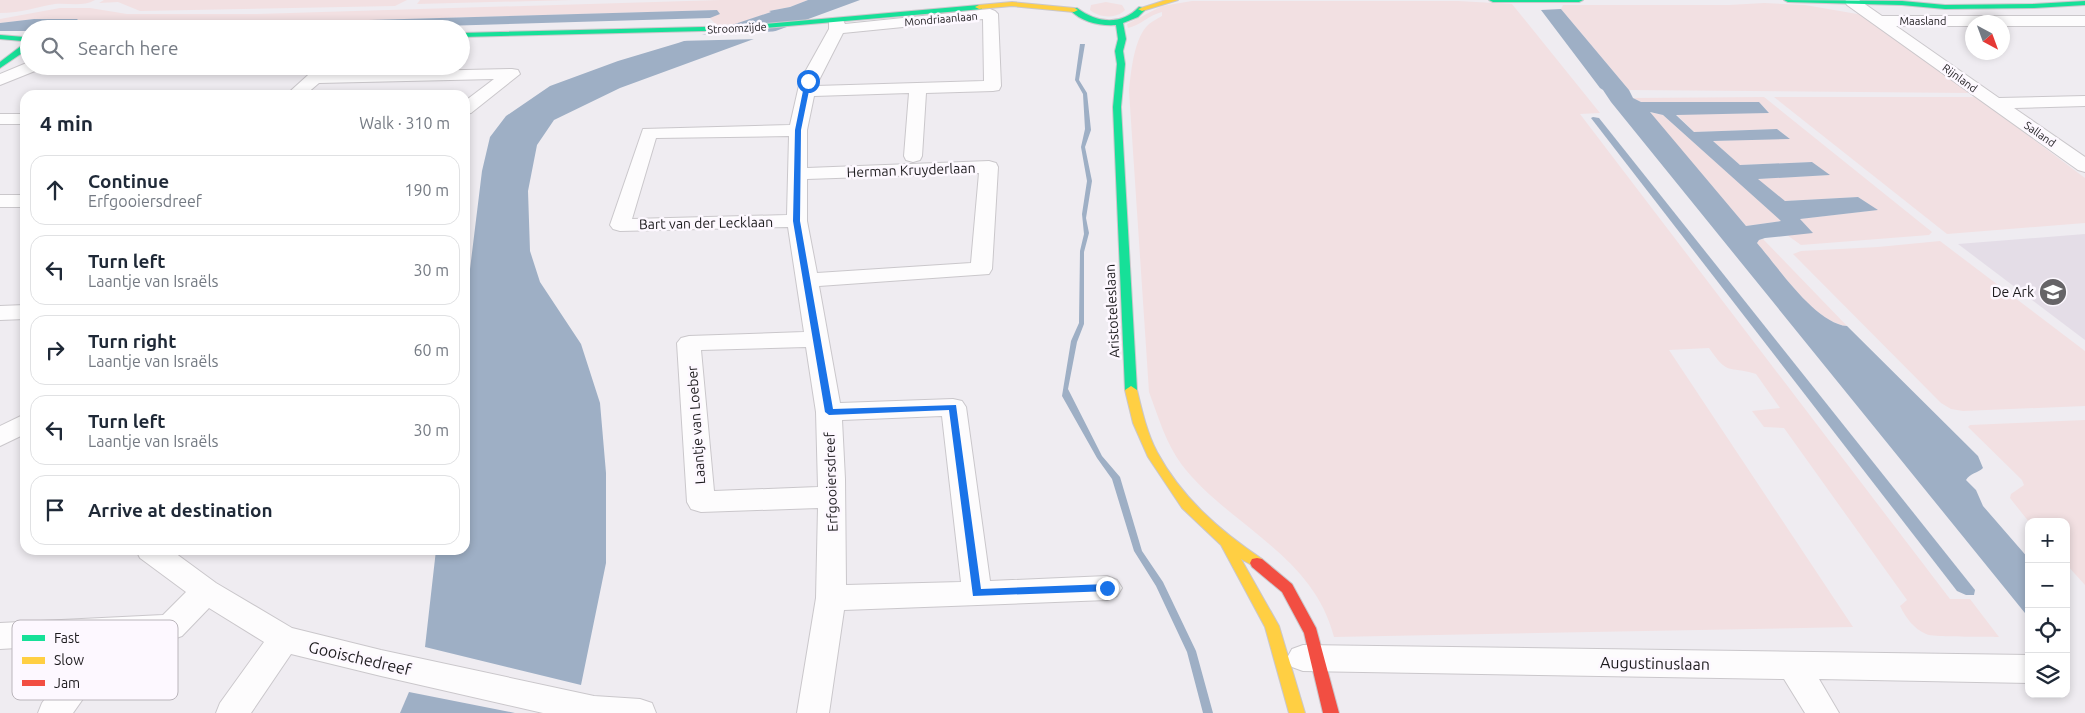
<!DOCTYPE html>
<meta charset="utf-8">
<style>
:root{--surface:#fff;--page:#f6f6f7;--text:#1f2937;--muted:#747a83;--line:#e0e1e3}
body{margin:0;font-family:Ubuntu,sans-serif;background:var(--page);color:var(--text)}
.controls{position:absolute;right:15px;bottom:15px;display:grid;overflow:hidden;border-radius:10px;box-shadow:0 2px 8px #0003}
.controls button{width:45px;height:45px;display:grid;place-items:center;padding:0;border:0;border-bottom:1px solid var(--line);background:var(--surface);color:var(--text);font:25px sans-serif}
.compass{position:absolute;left:1965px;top:15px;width:45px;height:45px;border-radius:50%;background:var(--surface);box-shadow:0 2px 8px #0003;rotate:139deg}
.stop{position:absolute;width:15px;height:15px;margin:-11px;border:4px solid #1a73e8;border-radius:50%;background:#fff}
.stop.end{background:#1a73e8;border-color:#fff;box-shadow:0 1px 5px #0008}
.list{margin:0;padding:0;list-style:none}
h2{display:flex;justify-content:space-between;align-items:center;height:65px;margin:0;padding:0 20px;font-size:21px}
h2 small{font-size:16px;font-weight:400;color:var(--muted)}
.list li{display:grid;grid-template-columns:32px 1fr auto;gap:15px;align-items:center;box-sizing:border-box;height:70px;margin:0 10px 10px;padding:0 10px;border:1px solid var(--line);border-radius:15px}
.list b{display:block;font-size:19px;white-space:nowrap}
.list p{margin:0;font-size:16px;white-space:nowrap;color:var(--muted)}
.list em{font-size:16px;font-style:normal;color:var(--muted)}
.icon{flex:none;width:28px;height:28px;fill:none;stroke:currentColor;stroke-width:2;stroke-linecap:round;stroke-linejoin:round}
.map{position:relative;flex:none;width:2085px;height:713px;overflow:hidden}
.search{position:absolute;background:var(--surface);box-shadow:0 2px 8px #0003;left:20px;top:20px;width:450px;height:55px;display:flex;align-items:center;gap:12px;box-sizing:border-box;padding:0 18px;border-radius:28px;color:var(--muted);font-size:19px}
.panel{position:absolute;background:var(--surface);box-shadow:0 2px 8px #0003;left:20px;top:90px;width:450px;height:465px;border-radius:15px}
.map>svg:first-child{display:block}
</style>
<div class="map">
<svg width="2085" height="713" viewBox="0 0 2085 713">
<rect width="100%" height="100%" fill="#efecf1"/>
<path fill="#e4dde7" d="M2085 234V340L1958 244Z"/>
<g fill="#f2e0e2">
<path d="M0 0H95C83 7 69 3 55 4 35 7 22 13 0 13Z"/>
<path d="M104 0H407L395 6 140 11 118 2 99 3Z"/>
<path d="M420 0H573L417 4Z"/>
<path d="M720 0H808L790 7 769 11H774L736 24 716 25 710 18 718 13 716 10 104 28H87L77 19H34L0 23V19L60 8H90L127 14H257Z"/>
<path d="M1192 1H1458L1512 4 1600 113 1580 114 1950 599H1970L1999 637C1987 636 1934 638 1926 634 1914 629 1906 618 1900 606L1907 600 1784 428 1764 427 1752 411 1780 408 1756 374C1727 365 1729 377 1709 348L1669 350 1853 627 1334 637C1313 554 1229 526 1182 465 1166 444 1158 416 1149 392L1129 91C1131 72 1134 37 1149 24 1153 21 1158 18 1162 16V12C1149 15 1141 25 1128 28L1127 24 1162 6Z"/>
<path d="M1106 2 1122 5 1125 10C1117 19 1099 18 1090 10L1091 5Z"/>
<path d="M1764 3 1805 5 1863 15 1969 93 1629 90 1561 9 1563 5H1729Z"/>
<path d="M1764 97 1932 232 1929 235 1801 245 1787 235 1812 232 1799 219 1877 210 1858 197 1785 201 1757 179 1829 175 1812 162 1740 165 1713 141 1789 138 1777 129 1694 132 1676 114 1769 113 1759 102H1641L1633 98Z"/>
<path d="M1774 97H1977L2085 178V223L1947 234Z"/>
<path d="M1649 112 1663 115 1782 221 1746 226Z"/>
<path d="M1763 239 1847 326C1814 323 1778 267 1757 243L1759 240Z"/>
<path d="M1940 241 2085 351V406L1963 411 1951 409 1941 403 1793 254 1801 251 1878 247Z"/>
<path d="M2085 420V585L2066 564V522H2029L2010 498 2011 494 2024 485 2022 480 1968 427 1970 425Z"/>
</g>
<g fill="#9eafc5" fill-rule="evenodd">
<path d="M808 0H860L620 88 554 120 537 145 528 191 530 251 540 282 581 344 600 403 606 473V563L581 685 425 647 436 550H465V310L482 171 490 137 506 116 550 86 618 61 678 43 771 12 769 11 790 7Z"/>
<path d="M1561 9 1629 90 1633 98 1641 102H1759L1769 113 1676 115 1694 132 1777 129 1790 139 1713 141 1740 165 1812 162 1830 175 1758 179 1785 201 1858 197 1878 210 1800 219 1813 233 1765 238 1759 240 1757 243C1778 267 1815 323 1847 326L1978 456 1983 468C1978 473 1970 473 1966 480L1976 490 1983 506 2029 559V618L1611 102 1603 90 1600 88 1541 10ZM1650 112 1663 115 1781 221 1746 226Z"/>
<path d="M717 10 720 14 710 18 340 29H29V31H0V23L34 19H77L85 27 90 28Z"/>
<path d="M1080 44H1085L1079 80 1087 93 1091 130 1085 147 1092 181 1086 218 1089 233 1084 252V324L1077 342 1068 389 1102 456 1120 477 1142 551 1163 582 1196 651 1213 713H1203L1187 652 1156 586 1134 551 1112 479 1097 458 1062 396 1071 341 1079 323 1080 251 1084 234 1082 214 1087 181 1081 147 1085 129 1083 94 1075 80Z"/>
<path d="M1593 117 1599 118 1975 590 1974 595H1966L1957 591 1591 118Z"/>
<path d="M409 692 515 713H400Z"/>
</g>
<path fill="#efecf1" d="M783 31 760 39 677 41 691 35Z"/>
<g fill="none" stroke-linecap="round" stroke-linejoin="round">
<defs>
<g id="street">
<path d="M1846 0H1859L1882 16H2085V26H2002V22H1972V26H1896L1999 98 2085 96V106L2014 108 2085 157V172L2078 170 1847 5 1845 2Z"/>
<path d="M990 9 995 11 998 14 1001 86 999 90 993 91 926 93 922 156 920 160 913 162 906 160 904 156 909 93 814 96 807 130V168L989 161 996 163 998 167 992 269 989 274 819 286 840 403 953 399 962 401 966 407 990 581 1107 576 1117 580 1122 588 1117 596 1107 600 844 610 829 713H797L816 598 818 508 701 512 691 509 687 502 677 343 681 338 689 336 804 332 788 227 620 231 613 229 610 225 643 129 790 125 800 81 829 29V21L832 18H842L845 24ZM983 19 984 81 816 86 843 33ZM789 136 787 215 632 219 656 138ZM979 173 971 263 817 273 807 221V179ZM806 347 816 412 818 487 714 491 701 350ZM942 416 961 582 846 585 845 479 842 420Z"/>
<path d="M29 62V66H42L40 69 0 85V74Z"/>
<path d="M318 66H335L330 73 512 69 518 70 520 74 471 113 465 114V101L494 79 319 83 305 95H286Z"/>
<rect x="0" y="114" width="25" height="10"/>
<rect x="0" y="195" width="25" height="12"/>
<path d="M25 305V319L0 320V306Z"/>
<path d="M25 414V434L0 446V426Z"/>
<path d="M136 550H171L216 583 292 628 381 650 594 696 640 699 652 703 656 713H543L381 676 291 654 251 713H216L220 703 264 642 209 608 182 636 171 640 123 642 73 713H38L42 703 86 644 0 649V623L163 615 186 592 140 558Z"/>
<path d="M1303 645 2029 655V683L1819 679 1839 713H1805L1784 679 1303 671 1292 667 1287 658 1292 649Z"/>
</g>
<g id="fast">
<path d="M1489 0H1583L1579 2H1493Z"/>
<path d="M1784 0 1902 1 1945 5 2034 4 2085 1V5L2034 8 1945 9 1902 5 1788 2Z"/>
<path d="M979 5H982V9L743 30 461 37V33L743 26Z"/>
<path d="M1139 7 1146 9 1138 17 1123 23 1126 39 1123 51 1125 64 1121 107 1137 390 1131 394 1125 390 1113 107 1117 64 1115 51 1118 39 1116 25C1099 26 1082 22 1070 10L1077 8C1097 23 1121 26 1139 7Z"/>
<path d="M0 35 24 37 29 40 28 49 0 68V62L21 46 22 41 0 39Z"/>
</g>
<g id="slow">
<path d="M1166 0H1178L1142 11 1138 9Z"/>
<path d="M1012 2 1074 8 1078 10 1074 12 1012 6 979 9 975 7 979 5Z"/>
<path d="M1131 386 1137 390C1142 411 1147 433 1157 452 1182 498 1220 531 1262 559L1264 563 1262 567 1257 568 1241 559 1279 626 1305 713H1289L1265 627 1221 545 1182 508 1148 457 1133 423 1125 390Z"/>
</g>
<path id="jam" d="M1257 558 1262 559 1292 584 1316 628 1339 713H1323L1304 633 1282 592 1252 567 1250 563 1252 559Z"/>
</defs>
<use href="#street" stroke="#cac7cb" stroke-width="2"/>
<use href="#fast" stroke="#cac7cb" stroke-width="2"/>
<use href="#slow" stroke="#cac7cb" stroke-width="2"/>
<use href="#jam" stroke="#cac7cb" stroke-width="2"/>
<use href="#street" fill="#fdfcfd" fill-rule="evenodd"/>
<use href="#fast" fill="#16e098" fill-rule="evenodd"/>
<use href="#slow" fill="#ffcf43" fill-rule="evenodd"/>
<use href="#jam" fill="#f24e42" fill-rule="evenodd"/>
</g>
<path fill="#1a73e8" d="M808 79 811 81 801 130 800 221 833 409 956 405 981 589 1107 584 1112 588 1111 591 973 596 949 410 829 415 825 412 793 221 795 130 805 81Z"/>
<defs>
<symbol id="school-disc" viewBox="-11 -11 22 22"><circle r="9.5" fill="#666467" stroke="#fdf8ff"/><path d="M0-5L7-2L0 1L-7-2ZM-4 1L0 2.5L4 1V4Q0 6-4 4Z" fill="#fff"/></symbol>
</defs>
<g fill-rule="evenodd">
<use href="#school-disc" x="2037" y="276" width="32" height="32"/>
</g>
<g text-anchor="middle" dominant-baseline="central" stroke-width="5" stroke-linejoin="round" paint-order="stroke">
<g font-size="11" fill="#1c1a1d" stroke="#fdf8ff">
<text transform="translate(941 19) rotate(-5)">Mondriaanlaan</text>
<text x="1923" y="21">Maasland</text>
<text transform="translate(737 28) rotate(-3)">Stroomzijde</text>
<text transform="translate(1960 78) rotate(36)">Rijnland</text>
<text transform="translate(2040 134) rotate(35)">Salland</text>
</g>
<g font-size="14" fill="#1c1a1d" stroke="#fdf8ff">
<text transform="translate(911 170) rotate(-2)">Herman Kruyderlaan</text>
<text transform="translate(706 223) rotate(-1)">Bart van der Lecklaan</text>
<text transform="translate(1112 311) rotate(-93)">Aristoteleslaan</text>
<text transform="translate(696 425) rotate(-94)">Laantje van Loeber</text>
<text transform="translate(831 482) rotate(-92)">Erfgooiersdreef</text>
</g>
<g font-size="14" fill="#1c1a1d" stroke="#fdf8ff" text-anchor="end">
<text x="2034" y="292">De Ark</text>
</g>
<g font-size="16" fill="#1c1a1d" stroke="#fdf8ff">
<text transform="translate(360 658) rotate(13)">Gooischedreef</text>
<text transform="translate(1655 663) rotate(1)">Augustinuslaan</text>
</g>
</g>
<rect x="12" y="620" width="166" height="80" rx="8" fill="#fdf8ff" stroke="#bab5bb" stroke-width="1"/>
<rect x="22" y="635" width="23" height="6" fill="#16e098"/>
<rect x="22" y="657" width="23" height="7" fill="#ffcf43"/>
<rect x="22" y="680" width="23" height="6" fill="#f24e42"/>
<g font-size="14" fill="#1c1a1d">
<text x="54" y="643">Fast</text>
<text x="54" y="665">Slow</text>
<text x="54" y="688">Jam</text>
</g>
</svg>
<div class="controls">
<button>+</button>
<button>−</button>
<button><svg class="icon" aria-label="locate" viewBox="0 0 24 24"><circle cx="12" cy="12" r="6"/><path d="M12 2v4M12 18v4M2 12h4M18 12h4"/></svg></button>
<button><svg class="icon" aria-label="layers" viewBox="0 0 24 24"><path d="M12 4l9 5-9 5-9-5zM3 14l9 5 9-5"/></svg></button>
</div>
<svg class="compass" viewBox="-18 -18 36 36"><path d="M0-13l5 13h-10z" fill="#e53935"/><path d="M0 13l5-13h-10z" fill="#747a83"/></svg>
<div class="stop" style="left:808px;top:81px"></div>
<div class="stop end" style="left:1107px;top:588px"></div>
<div class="search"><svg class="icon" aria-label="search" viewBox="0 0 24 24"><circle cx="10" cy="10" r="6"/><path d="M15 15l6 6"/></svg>Search here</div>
<section class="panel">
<h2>4 min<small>Walk · 310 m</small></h2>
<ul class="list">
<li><svg class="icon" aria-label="ahead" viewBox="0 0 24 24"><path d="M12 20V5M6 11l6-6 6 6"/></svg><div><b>Continue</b><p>Erfgooiersdreef</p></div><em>190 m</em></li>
<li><svg class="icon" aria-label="left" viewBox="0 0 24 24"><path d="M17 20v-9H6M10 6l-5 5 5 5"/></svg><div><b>Turn left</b><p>Laantje van Israëls</p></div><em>30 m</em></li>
<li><svg class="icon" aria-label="right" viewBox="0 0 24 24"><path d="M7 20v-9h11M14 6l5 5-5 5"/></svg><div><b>Turn right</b><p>Laantje van Israëls</p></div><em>60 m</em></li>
<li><svg class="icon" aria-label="left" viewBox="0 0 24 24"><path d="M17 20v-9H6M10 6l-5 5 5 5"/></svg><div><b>Turn left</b><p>Laantje van Israëls</p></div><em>30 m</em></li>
<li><svg class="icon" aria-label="arrive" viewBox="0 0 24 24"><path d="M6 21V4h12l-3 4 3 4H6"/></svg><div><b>Arrive at destination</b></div></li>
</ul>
</section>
</div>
